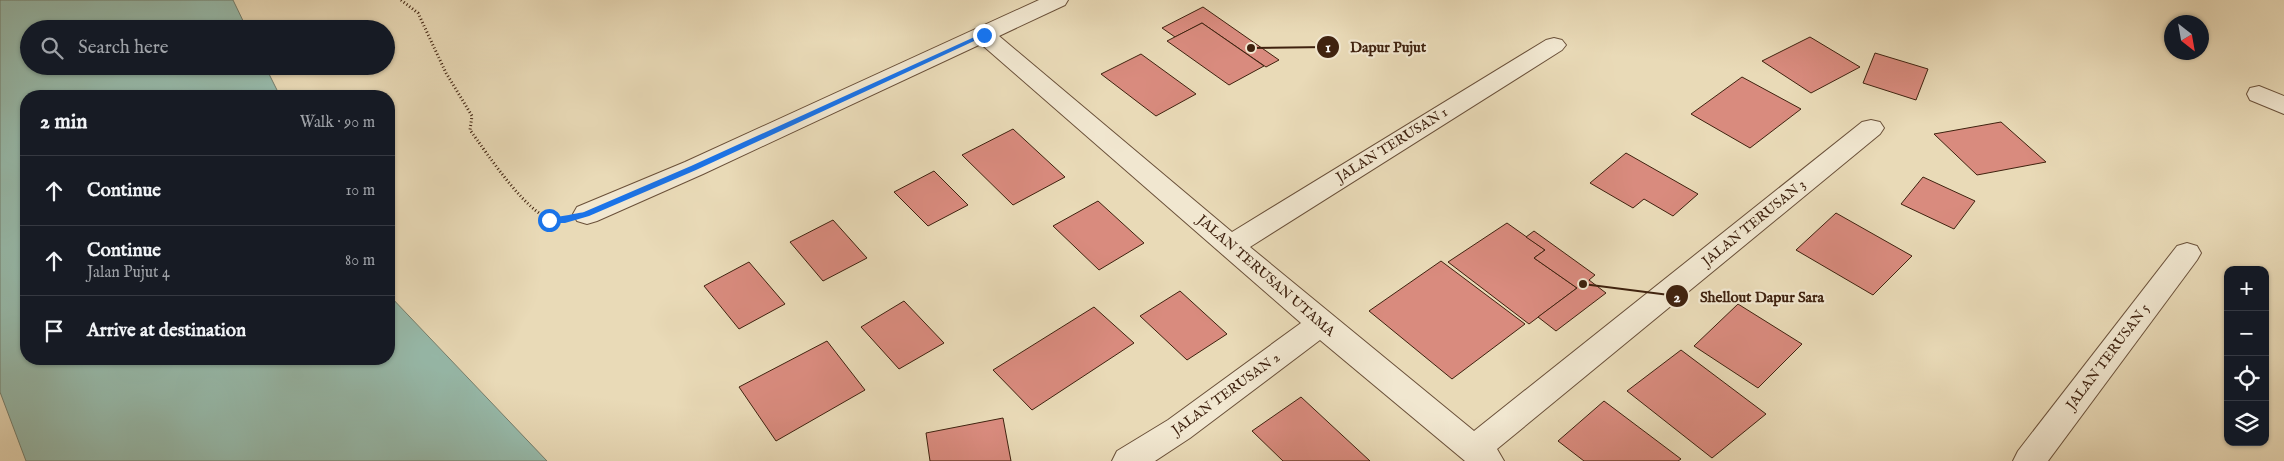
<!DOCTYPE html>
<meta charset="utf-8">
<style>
:root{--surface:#171b24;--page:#20242c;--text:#f1f3f6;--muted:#9ea1a6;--line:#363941}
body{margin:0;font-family:"IM FELL English",serif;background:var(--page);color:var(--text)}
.controls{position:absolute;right:15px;bottom:15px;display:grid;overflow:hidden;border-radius:10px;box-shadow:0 1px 4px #0004}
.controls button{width:45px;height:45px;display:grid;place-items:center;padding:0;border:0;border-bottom:1px solid var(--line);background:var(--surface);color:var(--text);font:25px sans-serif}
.compass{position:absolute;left:2164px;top:15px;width:45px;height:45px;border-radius:50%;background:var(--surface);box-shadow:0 1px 4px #0004;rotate:149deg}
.stop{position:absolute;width:15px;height:15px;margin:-11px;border:4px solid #1a73e8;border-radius:50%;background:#fff}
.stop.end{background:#1a73e8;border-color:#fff;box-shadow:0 1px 5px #0008}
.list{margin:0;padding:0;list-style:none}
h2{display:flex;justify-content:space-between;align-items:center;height:65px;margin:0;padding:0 20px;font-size:21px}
h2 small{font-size:16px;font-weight:400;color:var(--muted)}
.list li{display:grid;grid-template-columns:32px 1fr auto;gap:15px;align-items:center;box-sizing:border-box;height:70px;padding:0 20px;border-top:1px solid var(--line)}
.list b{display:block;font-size:19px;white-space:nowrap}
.list p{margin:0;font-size:16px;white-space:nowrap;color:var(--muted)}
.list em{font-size:16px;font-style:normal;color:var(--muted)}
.icon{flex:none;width:28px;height:28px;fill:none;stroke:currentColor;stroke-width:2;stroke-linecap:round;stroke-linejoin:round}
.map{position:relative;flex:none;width:2284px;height:461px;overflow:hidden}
.search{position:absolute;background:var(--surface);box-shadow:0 1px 4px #0004;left:20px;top:20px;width:375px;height:55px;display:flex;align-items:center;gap:12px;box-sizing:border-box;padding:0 18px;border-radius:28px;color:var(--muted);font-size:19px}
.panel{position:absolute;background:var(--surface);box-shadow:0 1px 4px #0004;left:20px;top:90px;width:375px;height:275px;border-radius:20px}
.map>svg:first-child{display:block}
</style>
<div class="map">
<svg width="2284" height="461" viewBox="0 0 2284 461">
<rect width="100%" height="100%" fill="#e9dab7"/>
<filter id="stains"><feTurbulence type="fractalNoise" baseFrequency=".004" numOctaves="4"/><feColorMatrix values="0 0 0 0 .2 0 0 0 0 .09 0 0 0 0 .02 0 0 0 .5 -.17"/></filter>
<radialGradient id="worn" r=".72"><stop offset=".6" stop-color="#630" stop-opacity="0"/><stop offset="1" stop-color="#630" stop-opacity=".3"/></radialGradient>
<path fill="#97bbac" stroke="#747e6d" d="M0 0H233L247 29H29V66H265L280 96H26V359H389V295L547 461H26L0 392Z"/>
<g fill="#d98b7e" stroke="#3f220f">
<path d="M1203 7 1279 60 1266 67 1202 23 1175 37 1162 28Z"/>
<path d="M1202 23 1264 66 1229 85 1167 41Z"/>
<path d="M1810 37 1860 67 1811 93 1762 61Z"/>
<path d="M1875 53 1928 69 1916 100 1863 83Z"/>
<path d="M1141 54 1196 94 1156 116 1101 74Z"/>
<path d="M1742 77 1801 109 1750 148 1691 114Z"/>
<path d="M2001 122 2046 162 1977 175 1934 134Z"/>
<path d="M1013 129 1065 177 1013 205 962 155Z"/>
<path d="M1626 153 1698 194 1673 216 1644 199 1633 208 1590 183Z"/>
<path d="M934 171 968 205 928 226 894 192Z"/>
<path d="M1923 177 1975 201 1954 229 1901 204Z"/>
<path d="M1098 201 1144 243 1099 270 1053 226Z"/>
<path d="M1836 213 1912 256 1873 295 1796 250Z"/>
<path d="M833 220 867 258 823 281 790 242Z"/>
<path d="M1507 223 1545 250 1534 258 1577 288 1529 324 1448 262Z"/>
<path d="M1534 231 1595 275 1589 280 1606 293 1556 331 1538 317 1577 288 1534 258 1545 250 1526 237Z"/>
<path d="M1441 261 1525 324 1452 379 1369 311Z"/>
<path d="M749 262 785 304 739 329 704 286Z"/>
<path d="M1180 291 1227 334 1187 360 1140 316Z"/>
<path d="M904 301 944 343 899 369 861 327Z"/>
<path d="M1738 304 1802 344 1758 388 1694 346Z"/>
<path d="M1094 307 1134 343 1032 410 993 370Z"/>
<path d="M827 341 865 390 776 441 739 387Z"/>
<path d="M1681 350 1766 414 1712 458 1627 391Z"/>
<path d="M1301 397 1370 461H1283L1252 431Z"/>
<path d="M1604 401 1681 459 1678 461H1584L1558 441Z"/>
<path d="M1003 418 1011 461H930L926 433Z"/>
</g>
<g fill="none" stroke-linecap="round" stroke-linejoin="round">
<defs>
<g id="street">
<path d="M1039 0H1068L1065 5 999 36 1232 232 1546 40 1554 38 1562 40 1566 45 1562 50 1250 247 1474 431 1862 122 1871 120 1880 122 1884 128 1880 134 1497 449 1504 461H1465L1320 340 1190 438 1155 461H1112L1117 451 1168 420 1301 323 981 44 703 174 597 221 587 224 577 221 573 214 577 207 685 162Z"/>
<path d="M2259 86 2284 96V114L2250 100 2247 94 2250 88Z"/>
<path d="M2187 243 2197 246 2201 253 2197 260 2048 461H2013L2018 451 2177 246Z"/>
</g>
</defs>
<use href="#street" stroke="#6a5039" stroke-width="2"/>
<path stroke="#3f220f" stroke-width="3" stroke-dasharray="1 2.5" stroke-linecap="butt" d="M401 0 418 13 446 73 472 116 470 130C485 150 531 222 557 220"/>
<use href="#street" fill="#f1e7d0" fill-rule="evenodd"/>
</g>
<path fill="#1a73e8" d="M981 34 987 35 696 170 589 216 565 223H549L545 220C548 218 576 214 584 212L691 166Z"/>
<g text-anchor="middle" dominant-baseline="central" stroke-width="4.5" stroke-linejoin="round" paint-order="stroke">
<g font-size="14" fill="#3f220f" stroke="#f1e7d0">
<text transform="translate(1392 145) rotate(-32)">JALAN TERUSAN 1</text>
<text transform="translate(1754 223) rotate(-39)">JALAN TERUSAN 3</text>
<text transform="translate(1266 276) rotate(41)">JALAN TERUSAN UTAMA</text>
<text transform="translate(2108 357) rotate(-53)">JALAN TERUSAN 5</text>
<text transform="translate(1226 394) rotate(-36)">JALAN TERUSAN 2</text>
</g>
</g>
<path fill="none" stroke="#3f220f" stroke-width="2" d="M1251 48L1328 47M1583 284L1677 296"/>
<g fill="#3f220f" stroke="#f1e7d0" stroke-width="2">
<circle cx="1251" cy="48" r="5"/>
<circle cx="1583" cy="284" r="5"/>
<circle cx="1328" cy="47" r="12"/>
<circle cx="1677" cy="296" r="12"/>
</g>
<g font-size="15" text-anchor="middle" font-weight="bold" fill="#fff">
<text x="1328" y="52">1</text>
<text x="1677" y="302">2</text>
</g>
<g font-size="15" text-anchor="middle" font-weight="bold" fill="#3f220f" stroke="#f1e7d0" stroke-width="4.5" stroke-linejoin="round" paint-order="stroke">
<text x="1388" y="52">Dapur Pujut</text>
<text x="1762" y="302">Shellout Dapur Sara</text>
</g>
<rect width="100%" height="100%" filter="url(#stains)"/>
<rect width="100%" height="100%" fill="url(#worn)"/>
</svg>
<div class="controls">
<button>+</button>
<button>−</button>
<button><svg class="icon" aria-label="locate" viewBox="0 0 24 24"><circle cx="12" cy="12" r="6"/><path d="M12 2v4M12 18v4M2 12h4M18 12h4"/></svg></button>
<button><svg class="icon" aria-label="layers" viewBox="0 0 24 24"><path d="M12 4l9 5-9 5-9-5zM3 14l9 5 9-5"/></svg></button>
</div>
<svg class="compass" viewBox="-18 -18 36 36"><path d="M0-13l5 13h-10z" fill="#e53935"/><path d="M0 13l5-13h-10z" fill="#9ea1a6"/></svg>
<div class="stop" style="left:549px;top:220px"></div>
<div class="stop end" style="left:984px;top:35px"></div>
<div class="search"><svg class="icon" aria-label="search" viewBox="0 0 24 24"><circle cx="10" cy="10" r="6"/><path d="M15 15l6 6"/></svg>Search here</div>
<section class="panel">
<h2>2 min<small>Walk · 90 m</small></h2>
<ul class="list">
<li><svg class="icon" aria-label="ahead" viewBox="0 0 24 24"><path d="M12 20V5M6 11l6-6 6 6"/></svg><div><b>Continue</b></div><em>10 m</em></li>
<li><svg class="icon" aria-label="ahead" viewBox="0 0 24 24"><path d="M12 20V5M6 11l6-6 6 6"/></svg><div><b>Continue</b><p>Jalan Pujut 4</p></div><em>80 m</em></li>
<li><svg class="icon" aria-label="arrive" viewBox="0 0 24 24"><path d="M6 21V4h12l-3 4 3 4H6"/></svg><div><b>Arrive at destination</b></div></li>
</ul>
</section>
</div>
